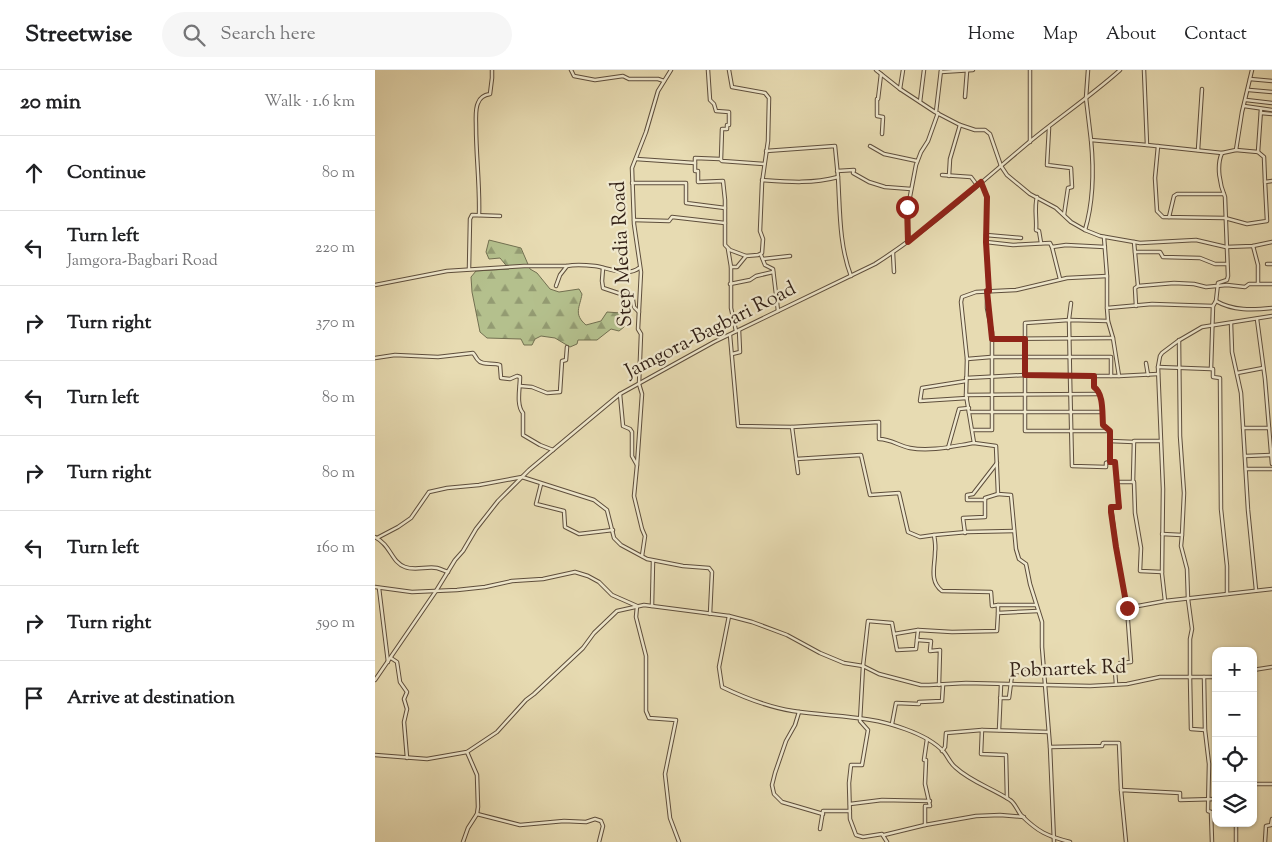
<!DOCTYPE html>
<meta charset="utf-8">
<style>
:root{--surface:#fff;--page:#f6f6f6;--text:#202124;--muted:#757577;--line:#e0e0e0}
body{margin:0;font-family:"Sorts Mill Goudy",serif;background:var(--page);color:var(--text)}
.controls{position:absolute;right:15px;bottom:15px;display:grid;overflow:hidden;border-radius:10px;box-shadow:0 1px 4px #0004}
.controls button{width:45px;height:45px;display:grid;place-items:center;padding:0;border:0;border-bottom:1px solid var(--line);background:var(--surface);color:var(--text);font:25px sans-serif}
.stop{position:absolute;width:15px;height:15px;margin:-11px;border:4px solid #8f2418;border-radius:50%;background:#fff}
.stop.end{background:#8f2418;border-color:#fff;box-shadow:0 1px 5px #0008}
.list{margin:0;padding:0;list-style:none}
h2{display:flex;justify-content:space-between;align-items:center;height:65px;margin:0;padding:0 20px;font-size:21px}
h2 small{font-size:16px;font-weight:400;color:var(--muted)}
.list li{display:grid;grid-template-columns:32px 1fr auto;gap:15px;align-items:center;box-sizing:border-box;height:75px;padding:0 20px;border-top:1px solid var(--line)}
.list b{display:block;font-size:19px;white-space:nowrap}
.list p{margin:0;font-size:16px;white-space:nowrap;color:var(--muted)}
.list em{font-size:16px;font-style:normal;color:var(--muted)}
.icon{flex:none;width:28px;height:28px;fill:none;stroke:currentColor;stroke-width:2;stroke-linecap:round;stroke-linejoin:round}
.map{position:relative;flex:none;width:897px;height:772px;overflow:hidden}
header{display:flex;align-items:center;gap:30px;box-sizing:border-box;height:70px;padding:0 25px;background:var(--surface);border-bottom:1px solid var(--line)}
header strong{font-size:24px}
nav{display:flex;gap:28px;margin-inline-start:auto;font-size:18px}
.search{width:350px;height:45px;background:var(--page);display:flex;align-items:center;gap:12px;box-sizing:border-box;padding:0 18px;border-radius:28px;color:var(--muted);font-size:19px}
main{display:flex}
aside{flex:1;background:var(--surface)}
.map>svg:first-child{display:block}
</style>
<header>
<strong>Streetwise</strong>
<div class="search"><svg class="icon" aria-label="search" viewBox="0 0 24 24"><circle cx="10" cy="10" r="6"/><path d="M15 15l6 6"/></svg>Search here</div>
<nav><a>Home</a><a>Map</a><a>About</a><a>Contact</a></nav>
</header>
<main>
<aside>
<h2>20 min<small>Walk · 1.6 km</small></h2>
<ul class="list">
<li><svg class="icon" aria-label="ahead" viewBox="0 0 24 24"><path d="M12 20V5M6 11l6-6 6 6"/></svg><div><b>Continue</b></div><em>80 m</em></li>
<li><svg class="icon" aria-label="left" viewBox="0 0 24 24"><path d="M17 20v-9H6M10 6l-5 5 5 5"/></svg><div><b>Turn left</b><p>Jamgora-Bagbari Road</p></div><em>220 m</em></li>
<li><svg class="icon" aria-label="right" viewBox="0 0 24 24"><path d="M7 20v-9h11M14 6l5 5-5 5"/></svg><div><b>Turn right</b></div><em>370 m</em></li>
<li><svg class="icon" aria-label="left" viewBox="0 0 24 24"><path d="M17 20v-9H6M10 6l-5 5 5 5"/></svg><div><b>Turn left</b></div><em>80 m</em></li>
<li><svg class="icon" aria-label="right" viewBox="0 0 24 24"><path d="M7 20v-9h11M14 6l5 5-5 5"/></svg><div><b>Turn right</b></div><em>80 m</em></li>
<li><svg class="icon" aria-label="left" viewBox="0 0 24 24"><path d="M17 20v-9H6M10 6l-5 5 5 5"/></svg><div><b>Turn left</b></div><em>160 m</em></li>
<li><svg class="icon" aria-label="right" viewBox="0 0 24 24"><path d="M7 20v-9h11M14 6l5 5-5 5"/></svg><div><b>Turn right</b></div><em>590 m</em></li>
<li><svg class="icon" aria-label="arrive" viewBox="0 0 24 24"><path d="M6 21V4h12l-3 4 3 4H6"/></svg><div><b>Arrive at destination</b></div></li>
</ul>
</aside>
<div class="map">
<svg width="897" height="772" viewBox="0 0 897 772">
<defs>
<pattern id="forest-firs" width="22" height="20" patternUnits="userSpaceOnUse" patternTransform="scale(1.25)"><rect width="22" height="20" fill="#b4c08d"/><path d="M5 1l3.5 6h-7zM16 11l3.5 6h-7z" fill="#939b72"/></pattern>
</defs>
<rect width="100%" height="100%" fill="#e7dbb2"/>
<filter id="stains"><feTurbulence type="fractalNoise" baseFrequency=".004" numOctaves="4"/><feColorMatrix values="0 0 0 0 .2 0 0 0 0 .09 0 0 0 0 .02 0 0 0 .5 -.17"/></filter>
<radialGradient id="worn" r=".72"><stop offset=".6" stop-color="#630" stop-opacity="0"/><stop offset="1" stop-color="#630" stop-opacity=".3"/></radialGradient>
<path fill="url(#forest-firs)" stroke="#727051" d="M114 170 146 178 155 199 162 203 175 219 184 222 204 219 207 224C205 237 198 244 211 255L226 251 232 242 246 243 249 257 244 261 236 259 222 270H203L202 274 195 277 180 268 166 266 160 269 157 275H149L146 269 112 268 105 262 97 222 96 207 101 201 134 199 125 188 114 189 111 182Z"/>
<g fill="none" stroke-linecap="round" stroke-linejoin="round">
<defs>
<g id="street">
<path d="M196 0 199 6 220 10 248 6 254 9H283L289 11"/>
<path d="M333 0 335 30 339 34 341 41 354 42V55H352V59H347L346 89"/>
<path d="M354 0 357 17 390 23 394 28 393 71 387 113 385 161 388 169 387 183 383 185 371 186 362 197H356V238L361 261"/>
<path d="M501 0 525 19 528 0"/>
<path d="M713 0 711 28 716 70 772 75"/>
<path d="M769 0 772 75 847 83"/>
<path d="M566 2 598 0"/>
<path d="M506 4 503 29H502V46L508 47 507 64"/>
<path d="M875 9 897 11"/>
<path d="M525 19 560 42 585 55 600 60H610L615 64 626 96 632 105 655 124 681 138 696 152 710 160 725 166 765 173 821 170 851 177 878 176 897 172"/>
<path d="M874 20 897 22"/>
<path d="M590 27 592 1"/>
<path d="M871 30 897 33"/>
<path d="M545 32 549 0"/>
<path d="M869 36 897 40"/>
<path d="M561 42 566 0"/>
<path d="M886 43 897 44"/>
<path d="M674 58 672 95 696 98 697 117 693 118 689 145"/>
<path d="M655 72V0"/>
<path d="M495 76 509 84 542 91"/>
<path d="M783 76 780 108 782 141 788 147 850 148 872 154 892 151 890 112 897 111"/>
<path d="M823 80 827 19"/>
<path d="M861 80 883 82 889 87 890 112"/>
<path d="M391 81 460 76 463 107"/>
<path d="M883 82 886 39"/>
<path d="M261 89 320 93"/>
<path d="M462 101 479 100 478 103 494 112 510 117 536 119"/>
<path d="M567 105 596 107 602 115"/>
<path d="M574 106 575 89 585 55"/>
<path d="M387 110C414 112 437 114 463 107 465 139 464 175 476 206"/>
<path d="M606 112 612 127 611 172 614 221"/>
<path d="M257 113H311V133L350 138"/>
<path d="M662 127C659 138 662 149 661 160L664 161 666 173"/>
<path d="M104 145C105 116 101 86 101 56 101 49 100 39 103 33 105 27 109 25 115 24L117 8V0"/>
<path d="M794 147 799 126 802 124H849"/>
<path d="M259 150 294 151 297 147 350 153"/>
<path d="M710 160C719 130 719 101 716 70"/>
<path d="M611 165 646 168"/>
<path d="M729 167 732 206V238"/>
<path d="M533 172V137L541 95 546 82 553 71 563 43"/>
<path d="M611 172 638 175 675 173 677 177 691 175 730 177"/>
<path d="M759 172 763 216 799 213 819 214 831 217 852 215 870 217 874 214H897"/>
<path d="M878 176 883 195V213"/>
<path d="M677 177 685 209"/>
<path d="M353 179 356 197"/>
<path d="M760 182H785L788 187 825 188 840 194H852"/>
<path d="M518 183 519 202"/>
<path d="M386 185 390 195 398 199 403 241"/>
<path d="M371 186 355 180 350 175V130L348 111 323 112V101H320V88L345 89 347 91 389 94"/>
<path d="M388 189 415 186"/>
<path d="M892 194H897"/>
<path d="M228 198 227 211 228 218 255 227 258 230 259 237 264 242"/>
<path d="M94 199 95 149 97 145 125 146"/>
<path d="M355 214 375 210 381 206 398 202"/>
<path d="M0 215 72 201 149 196H192"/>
<path d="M181 216 185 205 192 196C201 194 211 195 220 196 233 198 253 207 264 198"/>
<path d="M841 231C858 241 878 240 897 238"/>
<path d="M696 233 694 249 695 306H719V317C729 324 727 343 728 355L735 361V392H740L744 437H736L741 477"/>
<path d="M761 236 760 218 763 216"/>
<path d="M882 249 890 309 897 394"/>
<path d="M733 251 694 250 650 253V361H734"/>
<path d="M856 253 857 282 866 323 873 440 881 520"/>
<path d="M355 265 363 356 417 357 423 403"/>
<path d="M617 269 738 268"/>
<path d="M804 270 805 366 809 423 807 465"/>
<path d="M357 284 365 282 364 260"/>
<path d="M0 288 20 285 63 287 98 283C100 285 101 288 103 290 107 296 119 292 125 295L126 308 135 309 142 306 145 307C145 318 141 335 148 343V365L165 375 178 380"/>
<path d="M592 289 616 287H736V306"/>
<path d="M771 293 773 305"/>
<path d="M783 297 836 299 838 236 841 231 843 213 852 210 853 206 850 127C845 115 841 96 847 83L861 80 867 42 877 0"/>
<path d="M836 299H838V307L845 308 846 439 852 496V524"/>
<path d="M862 303 888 298"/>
<path d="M719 306H744L738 268 733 251 732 238 777 234 838 236"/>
<path d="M744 306 783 304"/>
<path d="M591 308 650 305 695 306 697 396 731 397V393L734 392"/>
<path d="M591 311 547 318 545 331 592 328"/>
<path d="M145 316 157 317 172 323 185 322 187 291 191 290 192 277"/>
<path d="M245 324 248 356 255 359 257 362V386L262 395 259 426 267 459 270 466 267 486"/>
<path d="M591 325 724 324"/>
<path d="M594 342H727"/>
<path d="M417 357 504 352V369C516 369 524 376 535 378 556 382 579 376 599 373"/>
<path d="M868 358H894"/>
<path d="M598 360H617V262L612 238V221"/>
<path d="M735 371 759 372"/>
<path d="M573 378 584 339 594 338"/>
<path d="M870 386 896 385"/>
<path d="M421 389 486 385 495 425 524 423 533 462 545 467 559 465"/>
<path d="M262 395 267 324 264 314 266 264 263 259 266 202 259 154 257 98 271 62 283 21 296 0"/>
<path d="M871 399H897"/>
<path d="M742 412H759L760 443 766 478 765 501 787 502"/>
<path d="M758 412 759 371H786"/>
<path d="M166 414 161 434 189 441 190 457 204 464 238 460"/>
<path d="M610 430H592V425L598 424 622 393"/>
<path d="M590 463 588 448 610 447V428L623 424"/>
<path d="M787 464 807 465 806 476 812 499 813 529 817 559 815 569V607"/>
<path d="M0 467C16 475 16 492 30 497 40 501 52 496 62 498 66 499 70 501 73 502"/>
<path d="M2 468 23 457 36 448 54 422 72 418 104 415 147 407 219 430 232 440 239 468 246 475 272 489 308 496 334 498 337 502 335 544"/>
<path d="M741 477 752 538 790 531 897 519"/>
<path d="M0 517 37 522 82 520 110 517 137 511 168 509 200 502 213 506 224 512 237 525 262 536 261 547 271 586V641L274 648 301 650 290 704 295 748 304 772"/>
<path d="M4 518 13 592"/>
<path d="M790 531 787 504 788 419 783 297 785 286 787 283 803 271 827 257 897 246"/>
<path d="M623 535H661"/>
<path d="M277 536 278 491"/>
<path d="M623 543V535L617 536 616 522 567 521C554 511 560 496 560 482 561 476 560 471 559 465L592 462 639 461"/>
<path d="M354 546 344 597 347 617C370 628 393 637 418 641 456 647 494 645 530 659 544 664 559 671 569 682 573 687 575 693 580 697 596 712 617 718 635 730 640 733 642 740 646 745 663 762 672 766 695 772"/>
<path d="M519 564 522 580 541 579 543 560"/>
<path d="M542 570 556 571 555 581 565 580 564 615"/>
<path d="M16 588 22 592 25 612 32 622 29 629 32 639 29 652 32 688"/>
<path d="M878 600 897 597"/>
<path d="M815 607 816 659 830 660"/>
<path d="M829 607 830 660 834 694 833 741 836 742 837 772"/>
<path d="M0 610 61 521 80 490 88 481 101 459 123 431 154 400 215 349 245 324 339 272 500 194C555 159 603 115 653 73 683 48 716 26 745 0"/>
<path d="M741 614 740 601 744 599 745 593 756 592 752 538"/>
<path d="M625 628H634L637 605 639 602 669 603"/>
<path d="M424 642 420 655 411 671 400 703 397 715 399 724 407 732 448 744"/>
<path d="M517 654 521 633 544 634V632L567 631 568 615"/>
<path d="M607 660 673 662"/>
<path d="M624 660 626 615"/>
<path d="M552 669 549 690H551L550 714 555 736H550V755L601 746 625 745 649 747"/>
<path d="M675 677 727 676 728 673H744L746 720"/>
<path d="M567 681 570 677 571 663 607 660 606 684 631 685 632 728"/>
<path d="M0 685 52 689 92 682 122 662 151 630 159 624 208 578 219 563 242 541 269 535 354 546 377 552 412 565 445 583 469 593 488 596 493 551 517 553 519 564 543 560 577 562 622 561 623 543 663 541"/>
<path d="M878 714H897"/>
<path d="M475 734 507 730 555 731"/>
<path d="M102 744 145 755 189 751 211 752 220 749 226 751 228 756 224 772"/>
<path d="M445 759 448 741H475"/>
<path d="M509 765 550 755"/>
<path d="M88 772 93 758 102 744 103 737 102 705 92 682"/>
<path d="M512 772 507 764 488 767 481 765 475 749 474 713 476 695H487L493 660 485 651 488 596 504 604 546 615H554L591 613 715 616 752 614 785 607H841"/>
<path d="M679 772 675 677 667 577V552L655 514 651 494 644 489 641 479 636 425 623 424 621 376 599 373 591 325 592 289 586 232 587 227 601 222 641 220 692 208 732 206"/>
<path d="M751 772 746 720 805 723V730L841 729"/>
<path d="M861 772V753"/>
<path d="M890 772 891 756 896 755 897 749"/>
</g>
</defs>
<use href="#street" stroke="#5e4e3c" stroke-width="4.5"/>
<use href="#street" stroke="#efe8cd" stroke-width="2.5"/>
</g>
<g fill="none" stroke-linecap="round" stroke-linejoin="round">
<path stroke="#8f2418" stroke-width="6" d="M532 137 533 172 606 112 612 127 611 172 614 221H612L617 269H650V305L719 306V317C729 324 727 343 728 355L735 361V392H740L744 437H736V442L741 477 752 538"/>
</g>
<g text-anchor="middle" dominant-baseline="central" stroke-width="4.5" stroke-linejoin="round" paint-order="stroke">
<g font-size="20" fill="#311f15" stroke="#efe8cd">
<text transform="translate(248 184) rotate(-93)">Step Media Road</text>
<text transform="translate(336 261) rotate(-27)">Jamgora-Bagbari Road</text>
<text transform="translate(693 600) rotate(-2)">Pobnartek Rd</text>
</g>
</g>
<rect width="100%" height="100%" filter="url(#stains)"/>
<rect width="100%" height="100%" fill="url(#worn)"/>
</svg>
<div class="controls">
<button>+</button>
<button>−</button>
<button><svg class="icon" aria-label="locate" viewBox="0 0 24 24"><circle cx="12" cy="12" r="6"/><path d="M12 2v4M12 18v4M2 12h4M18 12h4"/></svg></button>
<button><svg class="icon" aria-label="layers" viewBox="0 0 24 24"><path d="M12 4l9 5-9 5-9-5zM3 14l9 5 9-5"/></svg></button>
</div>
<div class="stop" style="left:532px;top:137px"></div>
<div class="stop end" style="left:752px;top:538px"></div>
</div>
</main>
